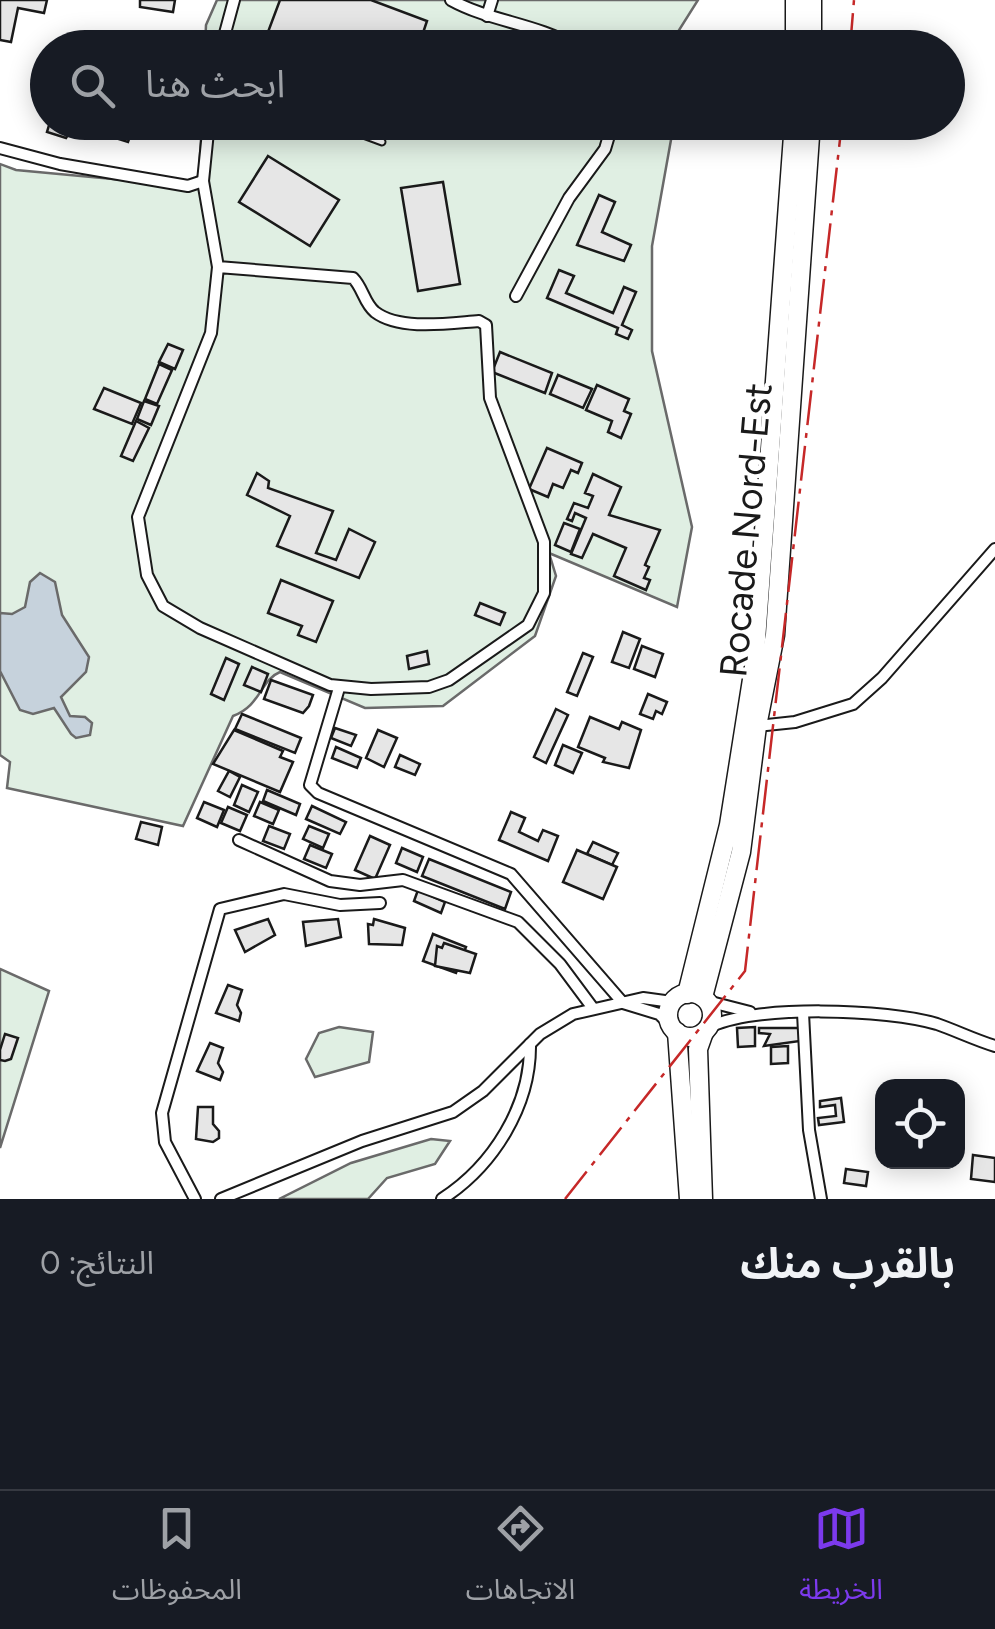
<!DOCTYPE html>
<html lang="ar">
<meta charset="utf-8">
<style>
:root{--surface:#171b24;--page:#20242c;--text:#f1f3f6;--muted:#9ea1a6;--line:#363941;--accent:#7c3aed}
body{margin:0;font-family:Figtree,"Noto Sans Arabic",sans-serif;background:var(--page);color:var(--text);direction:rtl}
.controls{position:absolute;right:30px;bottom:30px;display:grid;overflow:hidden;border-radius:20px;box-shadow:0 5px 25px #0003}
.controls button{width:90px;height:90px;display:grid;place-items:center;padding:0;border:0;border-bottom:2px solid var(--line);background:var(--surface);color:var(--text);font:50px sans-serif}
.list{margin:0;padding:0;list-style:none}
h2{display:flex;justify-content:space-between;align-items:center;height:130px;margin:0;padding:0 40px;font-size:42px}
h2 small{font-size:32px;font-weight:400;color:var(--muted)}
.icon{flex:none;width:55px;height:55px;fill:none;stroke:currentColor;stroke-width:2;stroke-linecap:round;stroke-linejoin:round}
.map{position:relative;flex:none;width:995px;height:1199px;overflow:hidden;direction:ltr}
.search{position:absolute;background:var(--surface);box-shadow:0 5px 25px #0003;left:30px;right:30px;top:30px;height:110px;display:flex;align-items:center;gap:25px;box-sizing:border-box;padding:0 35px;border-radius:55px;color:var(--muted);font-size:38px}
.sheet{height:290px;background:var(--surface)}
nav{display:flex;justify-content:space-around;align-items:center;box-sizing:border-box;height:140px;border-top:2px solid var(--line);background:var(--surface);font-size:28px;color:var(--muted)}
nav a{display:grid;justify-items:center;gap:5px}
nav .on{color:var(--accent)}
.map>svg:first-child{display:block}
</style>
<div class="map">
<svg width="995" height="1199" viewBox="0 0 995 1199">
<rect width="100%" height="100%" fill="#fff"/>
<g fill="#e0efe3" stroke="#6a6a6a" stroke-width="2.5">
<path d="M217 0H698L674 38V47L205 48 206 25Z"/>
<path d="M202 123H674L652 246V351L692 527 677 607 549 553 556 576 535 636 443 706 365 708 280 672C260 680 261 706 233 716L183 826 7 788 10 762 0 755V164L16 170 198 187Z"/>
<path d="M0 969 49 991 0 1148Z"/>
<path d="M339 1027 373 1032 369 1062 315 1077 306 1059 319 1033Z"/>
<path d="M431 1139 450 1141 435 1164 387 1178 368 1199H279L351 1163Z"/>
</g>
<path fill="#c6d2dc" stroke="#6a6a6a" stroke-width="2.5" d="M40 573 55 582 62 615 89 657 86 672 61 697 70 716 85 717 92 723 90 735 76 738 71 734 54 708 33 714 20 710 0 671V613L12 614 25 607 30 582Z"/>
<g fill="#e6e6e6" stroke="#1a1a1a" stroke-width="2.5">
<path d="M0 0H47L44 13 18 8 11 42 0 40Z"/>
<path d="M140 0H175L173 12 140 7Z"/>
<path d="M280 0H371L427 21 418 48H262Z"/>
<path d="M50 122H76L66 138 47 132Z"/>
<path d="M114 122H135L128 142 109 136Z"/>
<path d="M336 122H389L383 140Z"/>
<path d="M268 156 339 200 310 246 239 202Z"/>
<path d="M443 182 460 284 418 291 401 188Z"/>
<path d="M599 195 615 202 602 232 631 245 624 261 577 245Z"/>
<path d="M559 270 574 276 566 293 613 313 624 287 636 292 622 325 632 330 628 339 616 334 618 328 547 298Z"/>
<path d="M168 344 183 350 175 369 159 362Z"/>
<path d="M500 352 552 373 545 393 492 372Z"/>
<path d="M159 364 172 370 157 404 145 399Z"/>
<path d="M558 375 592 389 583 408 550 394Z"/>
<path d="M597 385 629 399 624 411 631 414 621 438 608 432 612 421 586 410Z"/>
<path d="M104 388 141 403 132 424 94 409Z"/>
<path d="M144 401 159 406 151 425 137 419Z"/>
<path d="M136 421 149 428 133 461 121 456Z"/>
<path d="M547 448 582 463 578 473 571 470 563 488 553 484 548 497 529 489Z"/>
<path d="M257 473 269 481 268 488 333 511 316 553 336 560 349 529 375 542 359 578 277 546 290 516 247 495Z"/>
<path d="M593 474 621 487 609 515 660 530 645 565 649 567 644 578 650 580 646 590 614 576 626 548 593 534 582 558 571 554 586 518 575 513 572 521 567 519 574 503 588 508 593 496 585 493Z"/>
<path d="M564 523 580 529 571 552 555 545Z"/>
<path d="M281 580 333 601 316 642 298 635 302 626 268 613Z"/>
<path d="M480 603 505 613 500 625 475 615Z"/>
<path d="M623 632 640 639 629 668 612 662Z"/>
<path d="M642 646 663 654 655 677 634 669Z"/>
<path d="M427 651 429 664 409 669 407 656Z"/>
<path d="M583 653 593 657 577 696 567 692Z"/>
<path d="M226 658 239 664 224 700 211 694Z"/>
<path d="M252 667 268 674 261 692 244 685Z"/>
<path d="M271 680 313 695 309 706 303 713 264 699Z"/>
<path d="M648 694 667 702 662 714 656 711 653 719 640 714Z"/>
<path d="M556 709 568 715 546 763 534 757Z"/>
<path d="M242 714 301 738 295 753 235 729Z"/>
<path d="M590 717 619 729 622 722 641 730 629 768 603 762 605 758 578 747Z"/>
<path d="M335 728 356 735 351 746 331 738Z"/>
<path d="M234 730 283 751 280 757 293 762 280 792 213 764Z"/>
<path d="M378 730 397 738 384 767 366 758Z"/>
<path d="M563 745 582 753 573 773 555 765Z"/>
<path d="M336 747 361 758 357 768 332 758Z"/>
<path d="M400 755 420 764 415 775 395 767Z"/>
<path d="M229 771 240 777 230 797 218 791Z"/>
<path d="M242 785 258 792 249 812 234 805Z"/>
<path d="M267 790 300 804 296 815 263 801Z"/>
<path d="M204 802 224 810 217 827 197 818Z"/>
<path d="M260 802 279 810 273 824 254 816Z"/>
<path d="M312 806 346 822 340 834 306 819Z"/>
<path d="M228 807 247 815 240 831 221 823Z"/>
<path d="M511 812 525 818 519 832 538 841 543 830 558 836 548 861 499 840Z"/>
<path d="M141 822 162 827 158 845 136 839Z"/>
<path d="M269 826 290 834 284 849 263 841Z"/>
<path d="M309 826 329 834 323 848 303 839Z"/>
<path d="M370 836 390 845 375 879 355 870Z"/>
<path d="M593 842 618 853 612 865 587 854Z"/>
<path d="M310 845 332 854 326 868 304 859Z"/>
<path d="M402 848 423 857 417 872 396 863Z"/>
<path d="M577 850 617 867 603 899 563 882Z"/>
<path d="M429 859 511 892 505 909 422 876Z"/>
<path d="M418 890 445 902 441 913 414 901Z"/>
<path d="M268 919 275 935 245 952 235 930Z"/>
<path d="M338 919 341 937 306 946 303 922Z"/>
<path d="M374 919 405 928 402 945 369 944 368 924 373 925Z"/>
<path d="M433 934 466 947 456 973 423 961Z"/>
<path d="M444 943 476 954 470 973 435 966 437 946 442 948Z"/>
<path d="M228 985 242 990 237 1005 241 1013 239 1021 216 1013Z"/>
<path d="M755 1027V1046L738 1047 737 1028Z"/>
<path d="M759 1028H800V1041L764 1046 770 1034 759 1033Z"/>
<path d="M5 1034 18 1038 11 1059 5 1061 0 1060V1050Z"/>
<path d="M210 1043 223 1048 218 1063 223 1072 220 1080 197 1071Z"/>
<path d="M788 1046V1063L771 1064V1047Z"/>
<path d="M841 1098 844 1122 819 1125 818 1118 836 1116 835 1105 820 1107V1101Z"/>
<path d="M198 1107H213V1124L219 1131V1138L213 1142 196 1139Z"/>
<path d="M973 1155 995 1158V1182L971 1179Z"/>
<path d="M846 1169 868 1172 866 1186 844 1183Z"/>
</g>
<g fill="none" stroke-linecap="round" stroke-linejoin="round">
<defs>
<path id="lane" d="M328 122 382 142"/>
<g id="street">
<path d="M451 0C491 22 536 23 578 48"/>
<path d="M487 16 492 0"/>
<path d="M221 48 234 0"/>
<path d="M209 122 203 181 218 267 211 333 138 517 147 575 163 606 200 628 330 685 371 689 429 687 449 680 528 625 544 593V542L490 398 486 325 479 321C450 323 400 331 375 312 364 303 363 288 353 278L218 267"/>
<path d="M0 148 60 164 188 186 203 181"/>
<path d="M516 296 569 198 605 149 613 122"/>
<path d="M339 688 310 785 318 793 511 874 623 1003 659 1014 670 1024"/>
<path d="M757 726 795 722 853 704 882 678 995 549"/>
<path d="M239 840 330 881 360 885 403 880 518 922 560 964 592 1007"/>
<path d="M707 1001 750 1012"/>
<path d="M803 1013 809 1130 821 1199"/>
<path d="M708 1028C751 1004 889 1009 937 1024 957 1031 975 1040 995 1046"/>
<path d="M195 1199 165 1142 162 1113 220 909 284 894 340 905 380 903"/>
<path d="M221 1199 362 1141 453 1112 483 1091 540 1034 573 1014 643 998 672 1002"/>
<path d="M442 1199C493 1166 531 1106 530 1044"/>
</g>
<g id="highway">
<path d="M795 48V0"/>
<path d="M812 48V0"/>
<circle cx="690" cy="1015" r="22"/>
<path d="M687 994 729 825 754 667 794 122"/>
<path d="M703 997 741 852 757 726 775 635 811 122"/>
<path d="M677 1032 689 1199"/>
<path d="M703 1199 698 1049 704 1032"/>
</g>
</defs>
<use href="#lane" stroke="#1a1a1a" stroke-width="9"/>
<use href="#street" stroke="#1a1a1a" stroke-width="14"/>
<use href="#highway" stroke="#1a1a1a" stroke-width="21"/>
<use href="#lane" stroke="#fff" stroke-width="5"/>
<use href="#street" stroke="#fff" stroke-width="10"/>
<use href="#highway" stroke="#fff" stroke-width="18"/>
<g stroke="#c62828" stroke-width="2.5" stroke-dasharray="35 8 5 8" stroke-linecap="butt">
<path d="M850 48 854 0"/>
<path d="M565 1199 745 971 842 122"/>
</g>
</g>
<g text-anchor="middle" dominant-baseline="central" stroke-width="8" stroke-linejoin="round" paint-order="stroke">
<g font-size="38" fill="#1a1a1a" stroke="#fff">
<text transform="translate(746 530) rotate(-85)">Rocade Nord-Est</text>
</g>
</g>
</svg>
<div class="controls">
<button><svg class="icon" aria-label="locate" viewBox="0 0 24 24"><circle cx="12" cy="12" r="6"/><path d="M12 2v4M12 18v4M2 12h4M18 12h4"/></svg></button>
</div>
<div class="search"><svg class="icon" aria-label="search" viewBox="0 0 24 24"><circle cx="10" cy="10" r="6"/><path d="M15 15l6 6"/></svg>ابحث هنا</div>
</div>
<section class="sheet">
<h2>بالقرب منك<small>النتائج: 0</small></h2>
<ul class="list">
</ul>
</section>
<nav>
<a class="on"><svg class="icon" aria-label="map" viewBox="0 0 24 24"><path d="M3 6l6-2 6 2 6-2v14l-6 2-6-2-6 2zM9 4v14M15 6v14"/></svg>الخريطة</a>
<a><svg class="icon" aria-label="directions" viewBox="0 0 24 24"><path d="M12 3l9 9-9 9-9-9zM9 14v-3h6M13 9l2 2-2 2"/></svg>الاتجاهات</a>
<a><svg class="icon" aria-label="saved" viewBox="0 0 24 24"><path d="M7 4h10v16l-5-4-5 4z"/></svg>المحفوظات</a>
</nav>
